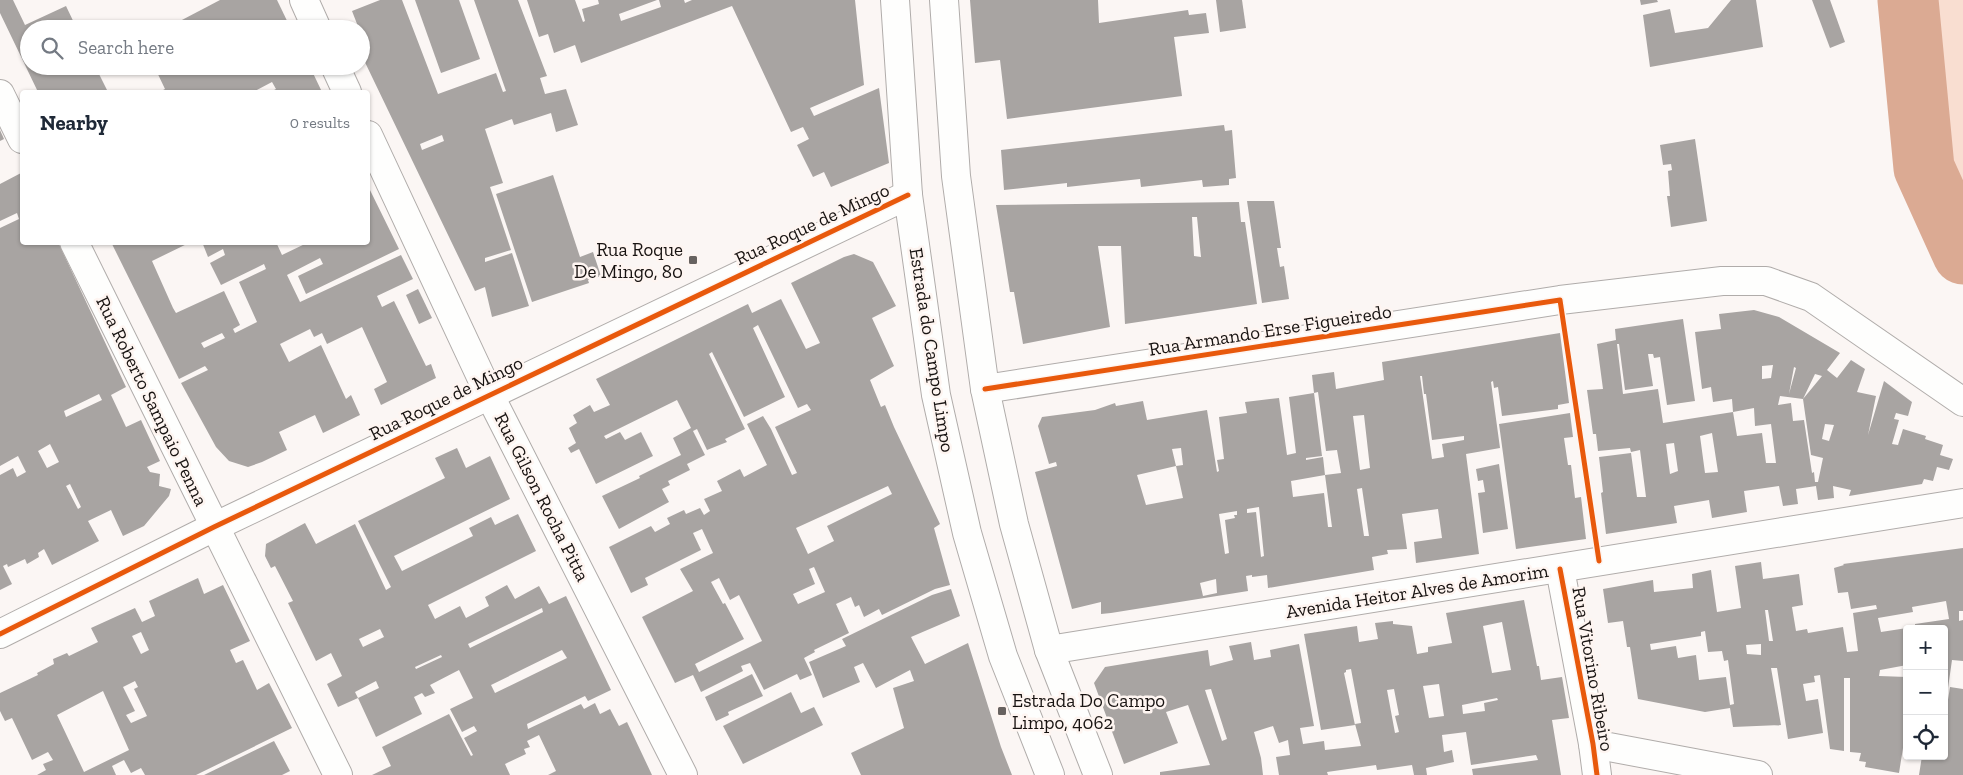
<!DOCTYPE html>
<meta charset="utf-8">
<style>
:root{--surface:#fff;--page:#f2f2f3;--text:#1f2937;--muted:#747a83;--line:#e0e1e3}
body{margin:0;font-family:"Zilla Slab",serif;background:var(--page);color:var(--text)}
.controls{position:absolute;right:15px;bottom:15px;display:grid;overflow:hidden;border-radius:5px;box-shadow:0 1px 4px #0004}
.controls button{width:45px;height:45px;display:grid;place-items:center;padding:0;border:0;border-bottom:1px solid var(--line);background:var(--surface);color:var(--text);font:25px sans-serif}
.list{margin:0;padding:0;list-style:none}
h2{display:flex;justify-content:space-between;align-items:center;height:65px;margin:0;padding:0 20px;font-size:21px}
h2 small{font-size:16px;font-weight:400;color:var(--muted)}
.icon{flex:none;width:28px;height:28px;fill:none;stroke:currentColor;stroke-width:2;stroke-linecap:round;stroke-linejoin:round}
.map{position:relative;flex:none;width:1963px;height:775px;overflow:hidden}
.search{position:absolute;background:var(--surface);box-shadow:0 1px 4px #0004;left:20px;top:20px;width:350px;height:55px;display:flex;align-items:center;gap:12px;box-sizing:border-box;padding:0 18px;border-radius:28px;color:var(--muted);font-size:19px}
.panel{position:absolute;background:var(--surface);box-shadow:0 1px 4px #0004;left:20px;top:90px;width:350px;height:155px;border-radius:5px}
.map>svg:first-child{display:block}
</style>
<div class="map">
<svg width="1963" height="775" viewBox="0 0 1963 775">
<rect width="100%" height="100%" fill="#fbf6f4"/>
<path fill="#f9ded1" d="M1915 0H1963V206L1918 111Z"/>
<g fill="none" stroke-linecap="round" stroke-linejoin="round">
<path stroke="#dbaa93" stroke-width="61" d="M1908 0 1924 168 1963 254"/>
</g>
<g fill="#a8a4a2" fill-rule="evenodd">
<path d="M0 0H13L25 25 66 6 77 29H29V66H95L108 92H38L0 13Z"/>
<path d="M220 0H277L291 29H184L180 21Z"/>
<path d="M380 0H402L438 94 496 73 503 92 506 91 474 0H518L547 76 540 78 545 94 566 89 578 125 556 132 551 113 514 125 512 119 485 129 503 183 490 187 511 250 485 258V262L512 253 529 306 492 317 485 287 475 291 361 54V29H359L352 11ZM442 135 444 141 422 150 420 144Z"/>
<path d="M415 0H459L480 59 441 73Z"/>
<path d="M527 0H575L583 22 585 21 582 9 599 4 598 0H657L619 14 621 21 661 7 659 0H684L685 3 692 0H855L864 85 810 108 814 116 879 88 889 163 831 187 824 172 813 177 797 145 809 139 803 127 791 132 732 6 581 63 575 45 554 53 548 34 539 37Z"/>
<path d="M970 0H1098L1099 23 1188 10 1189 15 1206 13 1209 33 1174 37 1182 96 1007 119 1000 60 975 63Z"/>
<path d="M1216 0H1242L1246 28 1220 32Z"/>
<path d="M1640 0H1657L1658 2 1641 5Z"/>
<path d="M1731 0H1756L1763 47 1650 67 1643 15 1670 9 1675 33 1708 28Z"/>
<path d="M1812 0H1830L1845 42 1830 48Z"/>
<path d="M154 66H303L300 68 303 75 312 71 322 92H270L276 89 272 82 253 92H159L165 89Z"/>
<path d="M1224 125 1225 131 1232 130 1236 178 1229 179V185L1203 187 1202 180 1141 187 1140 179 1067 187V183L1004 190 1001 150Z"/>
<path d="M0 130 4 139 0 141Z"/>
<path d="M1695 139 1707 221 1671 227 1667 196H1670L1668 171 1672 170 1671 164 1663 165 1660 145Z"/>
<path d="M21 173 22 242H58L126 387 111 395 126 427 141 420 160 461 147 467 150 472 160 474 159 486 171 489 169 496 144 526 123 536 111 510 88 521 99 541 52 565 44 549 38 553 39 557 27 564 25 559 8 567 7 564 3 566 12 584 0 590V475L13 468 17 477 26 472 18 456 0 466V228L19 219 17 213 0 221V184ZM99 394 102 400 66 417 64 411ZM50 444 59 462 47 468 38 451ZM70 484 81 507 78 509 66 486Z"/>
<path d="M553 175 580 257 593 252 601 276 588 280 589 283 532 302 496 194Z"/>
<path d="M368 186 399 249 306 294 298 276 323 264 320 258 287 275 300 302 401 255 413 279 377 296 382 307 394 301 426 366 431 364 436 378 381 405 374 389 387 382 362 327 327 344 322 333 314 337 310 329 280 344 289 362 321 345 346 399 351 395 360 415 323 433 315 415 279 432 287 450 262 462 248 467 229 461 216 447 181 383 208 370 205 366 179 379 111 242H191L152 261 173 308 176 313 224 291 240 325 233 329 235 333 257 322 239 282 266 269 264 264 221 285 210 263 225 255 223 249 208 257 202 242H276L282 255 309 242H368ZM222 333 225 338 204 348 201 343Z"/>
<path d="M1247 201H1274L1281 248H1277L1280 267 1284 266 1289 299 1262 303Z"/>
<path d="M1239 202 1241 222H1245L1257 304 1125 324 1121 246H1098L1110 327 1023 344 1014 292H1010L996 205ZM1192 217H1197L1201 257 1194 256Z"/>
<path d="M854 254 873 262 896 306 872 318 894 366 870 380 881 407 885 405 894 427 940 524 934 528 950 585 935 589 882 615 879 609 864 617 859 605 855 607 851 597 836 604 849 633 814 650 815 652 804 658 812 675 800 680 797 674 764 690 750 663 741 666 743 671 701 692 693 675 675 683 642 617 693 591 680 569 713 553 702 529 693 533 701 550 645 578 648 585 631 593 609 547 651 526 655 532 670 524 667 518 684 510 686 514 700 508 704 515 710 511 704 499 722 491 717 481 740 469 744 477 767 465 747 424 763 416 771 429 792 475 797 473 775 427 811 410 807 404 798 408 758 325 753 328 785 397 744 417 712 352 709 354 745 429 725 439 727 442 707 450 697 429 693 431 705 455 687 464 690 470 668 481 670 485 662 489 669 502 619 529 602 496 640 478 639 476 681 455 673 438 691 428 677 400 604 436 606 439 620 432 625 440 641 432 653 456 596 484 579 449 571 453 568 448 576 443 569 428 577 423 573 415 590 405 594 412 610 405 596 379 748 304 752 313 781 299 806 349 820 343 791 283 844 257ZM888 486 892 494 827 526 834 541 808 554 796 528ZM814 567 825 592 798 604 793 594 815 584 809 569ZM719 578 730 600 739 595 762 641 699 672 695 664 744 639 725 603 723 604 711 582Z"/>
<path d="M418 289 432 318 419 324 406 295Z"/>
<path d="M1754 310 1779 317 1840 353 1827 370 1837 378 1851 360 1865 369 1857 392 1876 396 1868 435 1884 381 1912 402 1908 416 1896 413 1894 419 1899 420 1892 444 1898 445 1903 429 1926 436 1925 439 1943 445 1940 455 1953 459 1949 470 1937 467 1933 481 1924 479 1922 484 1849 496 1851 490 1833 486 1834 498 1818 500 1816 486 1796 489 1798 504 1783 506 1779 486 1744 491 1747 512 1712 518 1709 500 1674 506 1677 523 1606 534 1601 493 1603 492 1599 457 1631 453 1637 497H1646L1640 450 1631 452 1630 448 1598 451 1596 434H1593L1587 390 1603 389 1597 344 1616 340 1615 329 1683 319 1695 401 1667 405 1660 357 1654 358 1653 354H1648L1653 386 1625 390 1619 344H1617L1623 394 1658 389 1663 423 1733 412 1737 436 1762 433 1766 463H1776L1771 424 1755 426 1754 408 1733 412 1732 399 1713 402 1711 387 1702 389 1695 332 1721 329 1719 314ZM1773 365 1771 378 1762 379V366ZM1794 367 1796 368 1789 394ZM1815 374 1822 376 1803 399ZM1780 396 1803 399 1811 455 1823 458 1818 482H1815L1814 472 1812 473 1804 420 1793 421 1791 403 1778 405ZM1825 424 1834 425 1829 441 1822 439ZM1712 433 1718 472 1705 473 1700 436ZM1674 443 1678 471 1670 474 1666 444Z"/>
<path d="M1560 333 1569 403 1558 405V409L1502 416 1498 387 1494 388 1493 381 1491 382 1500 448 1466 454 1479 554 1416 563 1414 542 1442 538 1438 509 1402 514 1407 549 1387 550 1388 554 1372 557 1374 570 1268 588 1267 575 1252 577V575L1246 576 1248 591 1111 613 1101 614V602L1072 609 1035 472 1057 466 1056 462 1049 464 1038 426 1042 417 1095 410 1115 403 1116 406 1143 401 1147 420 1207 410 1217 472 1219 471 1217 460 1224 459 1219 417 1247 413 1245 402 1279 398 1287 455 1296 453 1289 397 1314 393 1322 456 1306 458V460L1323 457 1325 475 1291 481 1293 497 1324 493 1328 527H1332L1325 475 1341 473 1337 450 1326 451 1318 392 1314 393 1312 375 1334 372 1336 389 1384 380 1382 362ZM1420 376H1422L1424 394H1426L1432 440 1464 436V440L1442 444 1444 457 1432 459ZM1364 415 1370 468 1360 470 1353 416ZM1181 448 1183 465 1176 466 1172 449ZM1176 466 1183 498 1146 505 1137 475ZM1362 488 1369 536H1364L1357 489ZM1259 507 1264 556 1261 557 1256 512 1247 513V509ZM1237 511V515H1234L1235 518 1225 520 1229 553 1225 554 1219 514ZM1216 579 1217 593 1203 596 1200 583Z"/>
<path d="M1570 413 1573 437 1564 438 1568 465H1571L1575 498 1581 497 1586 539 1516 549 1499 424Z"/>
<path d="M457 448 466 468 490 456 510 499 394 556 402 571 473 536 469 528 491 517 495 525 518 514 536 551 428 605 435 619 460 606 466 618 489 606 485 597 507 585 515 599 539 586 549 604 566 596 611 690 588 701 585 696 527 724 528 729 581 704 584 709 595 703 600 714 610 709 619 726 627 722 652 775H548L556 771 539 735 527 741 530 747 524 749 526 754 505 764 510 775H372L391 766 382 747 449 714 471 756 473 755 464 738 477 731 474 726 462 732 450 709 473 698 459 670 430 685 435 693 425 697 422 693 414 697 422 714 376 737 358 698 379 688 376 681 355 692 358 698 338 707 327 684 342 676 331 653 316 661 288 603 293 601 275 566 271 568 265 556 266 544 305 523 316 544 355 524 386 590 391 587 358 521 445 478 435 458ZM542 608 543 612 470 648 468 644ZM380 629 384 637 363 647 359 639ZM562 650 567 658 495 693 491 685ZM441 655 442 657 416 669 415 667Z"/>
<path d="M1499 464 1508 529 1483 533 1478 493 1485 492 1483 480 1478 481 1476 469Z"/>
<path d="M1963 548V611H1959V621L1963 620V661L1952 660 1945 709 1944 629 1908 628 1915 627V624L1949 619 1946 601 1912 607 1913 612 1878 618 1881 632 1907 628V665L1880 670 1879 676 1907 677V723L1899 773 1865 767 1866 762 1859 761 1861 753 1850 752V678H1844V751L1830 749 1820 675 1814 676 1815 682 1803 684 1806 701 1818 699 1823 733 1788 739 1777 668H1771L1781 725 1733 727 1730 708 1705 712 1638 699 1630 647H1627L1623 621 1608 623 1603 589 1653 580 1654 592 1693 588 1692 574 1711 570 1717 612 1741 608 1735 566 1761 562 1763 579 1799 574 1803 605 1792 607 1796 631 1807 629 1808 633 1843 627 1847 652 1858 651 1853 613 1877 609 1876 605 1851 609 1848 592 1838 593 1834 568 1844 565 1843 564ZM1765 610H1768L1773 641H1769ZM1705 631 1708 652 1722 651 1724 661 1728 660 1734 704 1730 705 1726 677 1699 680 1696 655 1678 658 1676 646 1651 650 1650 644 1701 636V632ZM1761 644V655L1747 654 1746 645Z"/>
<path d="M198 578 204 594 223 585 250 641 230 650 236 663 243 660 257 690 269 683 292 728 196 775H145L141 768 131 773 124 760 112 766 116 775H37L46 770 43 764 53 760 48 752 32 760 12 718 5 721 0 711V693L38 675 37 673 54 664 53 659 67 653 69 656 98 642 91 628 135 608 142 622 155 616 149 601ZM141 632 149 650 141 654 132 636ZM135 681 138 687 134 689 147 716 131 723 126 715 135 711 123 687ZM103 691 129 750 84 772 57 715Z"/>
<path d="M951 589 960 616 911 637 925 664 968 643 1001 747 1012 775H861L851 753 904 728 893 688 914 681 910 670 876 688 863 663 854 667 860 682 823 698 809 662 846 646 842 639 932 595Z"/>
<path d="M1524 600 1537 666H1539L1541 680 1562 677 1569 718 1552 720 1561 775H1473L1472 769 1538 760 1536 755 1471 765 1466 732 1442 735 1444 752 1452 750 1454 762 1426 768 1427 775H1414L1412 765 1377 770 1376 765 1327 772 1328 775H1279L1276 757 1290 755 1288 740 1279 743 1273 726 1254 732 1261 758 1263 775H1160V772L1210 765 1188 705 1166 712 1178 743 1124 764 1094 683 1105 667 1208 650 1210 666 1233 660 1229 646 1251 642 1254 660 1271 657 1270 650 1299 644 1314 726 1300 728 1303 744 1324 741 1325 750 1361 746 1355 724 1361 723 1351 669 1346 670V672L1344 673 1355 725 1321 730 1304 634 1357 626 1359 642 1378 639 1375 623 1393 621V624L1412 626 1417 654 1428 652V647L1452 643 1446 613ZM1502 622 1511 670 1492 673 1483 626ZM1439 684 1444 716 1429 718 1423 686ZM1211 689 1227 739 1222 741 1205 690ZM1394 689 1399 715 1395 716 1399 732 1395 733 1387 690ZM1497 698 1498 700 1484 703 1485 711 1463 714 1462 705Z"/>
<path d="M752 674 763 696 728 712 729 715 716 721 705 697Z"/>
<path d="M1950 687 1963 689V775H1919L1922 756H1944L1947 726 1944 725Z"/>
<path d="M791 692 801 713 814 707 823 725 743 764 723 726Z"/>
<path d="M274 741 290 771 282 775H204Z"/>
</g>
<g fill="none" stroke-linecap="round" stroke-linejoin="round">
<defs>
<g id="minor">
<path d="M304 0 317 29"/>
<path d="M335 66 347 92"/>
<path d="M0 94 22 139"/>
<path d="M368 135 489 394 683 775"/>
<path d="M74 242 338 775"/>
<path d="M985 389 1560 300 1722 281H1766L1811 297 1963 402"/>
<path d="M1560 569 1593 744 1597 775"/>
<path d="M0 634 214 527 908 195"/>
<path d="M1049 650 1963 503"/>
<path d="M1593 744 1758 775"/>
</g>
<g id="primary">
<path d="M895 0 908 195 936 395 967 533 1003 656 1050 775"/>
<path d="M944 0 956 176 985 389 1014 524 1049 650 1098 775"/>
</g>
</defs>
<use href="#minor" stroke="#b0acaa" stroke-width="30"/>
<use href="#primary" stroke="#b0acaa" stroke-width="30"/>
<use href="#minor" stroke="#fefefd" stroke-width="28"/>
<use href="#primary" stroke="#fefefd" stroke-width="28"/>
<defs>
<g id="cycleway">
<path d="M985 389 1560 300 1599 561"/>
<path d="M1560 569 1593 744 1597 775"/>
<path d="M0 634 214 527 908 195"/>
</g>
</defs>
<use href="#cycleway" stroke="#fef5f1" stroke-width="8"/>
<use href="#cycleway" stroke="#e8590c" stroke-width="5"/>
</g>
<g fill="#676260" stroke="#fef5f1" stroke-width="2">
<rect x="688" y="255" width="10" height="10" rx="2.5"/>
<rect x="997" y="706" width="10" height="10" rx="2.5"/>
</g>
<g text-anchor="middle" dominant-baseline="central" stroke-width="5" stroke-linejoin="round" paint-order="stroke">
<g font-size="19" fill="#181311" stroke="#fef5f1">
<text transform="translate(812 224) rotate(-25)">Rua Roque de Mingo</text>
<text transform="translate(1270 330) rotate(-9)">Rua Armando Erse Figueiredo</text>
<text transform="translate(932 350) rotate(81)">Estrada do Campo Limpo</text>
<text transform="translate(446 398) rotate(-26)">Rua Roque de Mingo</text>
<text transform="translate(152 401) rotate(64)">Rua Roberto Sampaio Penna</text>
<text transform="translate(542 497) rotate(63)">Rua Gilson Rocha Pitta</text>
<text transform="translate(1417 591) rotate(-9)">Avenida Heitor Alves de Amorim</text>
<text transform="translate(1593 669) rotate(80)">Rua Vitorino Ribeiro</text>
</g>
<g font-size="19" fill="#181311" stroke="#fef5f1" text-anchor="end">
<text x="683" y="249">Rua Roque<tspan x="683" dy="22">De Mingo, 80</tspan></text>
<text x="1012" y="700" text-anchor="start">Estrada Do Campo<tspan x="1012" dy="22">Limpo, 4062</tspan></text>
</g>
</g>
</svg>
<div class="controls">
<button>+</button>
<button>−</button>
<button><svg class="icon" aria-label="locate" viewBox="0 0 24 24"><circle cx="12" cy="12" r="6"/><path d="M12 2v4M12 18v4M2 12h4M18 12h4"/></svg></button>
</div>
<div class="search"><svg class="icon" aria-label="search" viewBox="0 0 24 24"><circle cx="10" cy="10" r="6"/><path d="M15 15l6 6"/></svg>Search here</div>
<section class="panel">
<h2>Nearby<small>0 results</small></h2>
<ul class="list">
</ul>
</section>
</div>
